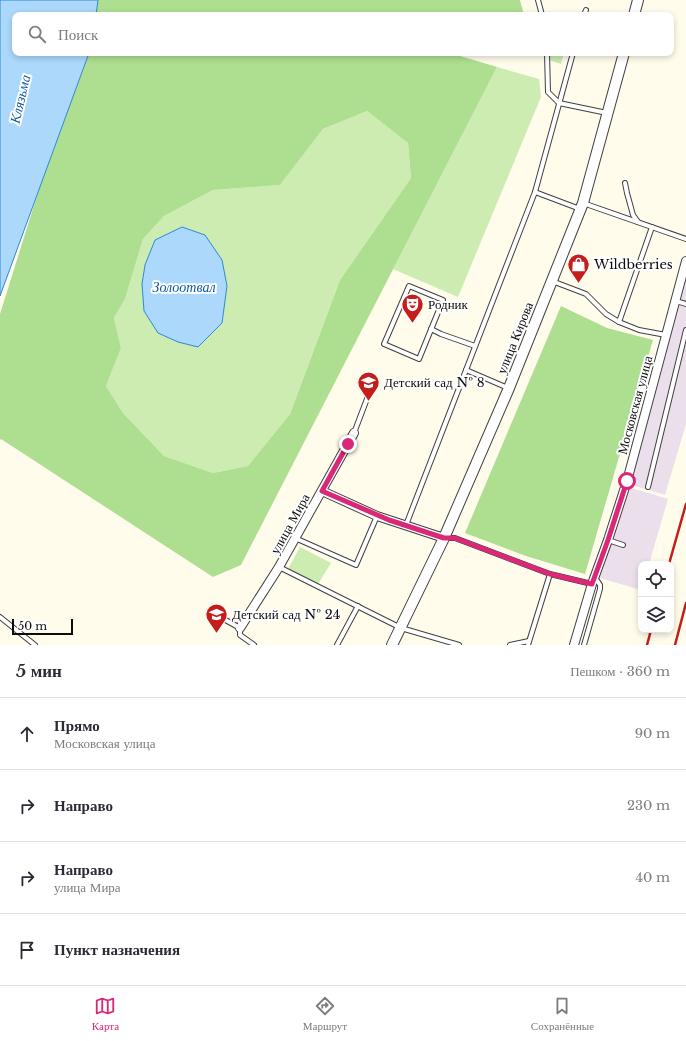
<!DOCTYPE html>
<html lang="ru">
<meta charset="utf-8">
<style>
:root{--surface:#fff;--page:#f2f2f3;--text:#2b2b33;--muted:#7c7c81;--line:#e1e1e2;--accent:#db2777}
body{margin:0;font-family:"Libre Baskerville",serif;background:var(--page);color:var(--text)}
.controls{position:absolute;right:12px;bottom:12px;display:grid;overflow:hidden;border-radius:8px;box-shadow:0 2px 6px #0003}
.controls button{width:36px;height:36px;display:grid;place-items:center;padding:0;border:0;border-bottom:1px solid var(--line);background:var(--surface);color:var(--text);font:20px sans-serif}
.scale{position:absolute;left:12px;bottom:10px;width:61px;box-sizing:border-box;padding-left:4px;border:2px solid #0c0c0c;border-top:0;font-size:11px;line-height:14px;white-space:nowrap;color:#0c0c0c;-webkit-text-stroke:3px #fff;paint-order:stroke}
.stop{position:absolute;width:12px;height:12px;margin:-9px;border:3px solid #db2777;border-radius:50%;background:#fff}
.stop.end{background:#db2777;border-color:#fff;box-shadow:0 1px 4px #0008}
.list{margin:0;padding:0;list-style:none}
h2{display:flex;justify-content:space-between;align-items:center;height:52px;margin:0;padding:0 16px;font-size:17px}
h2 small{font-size:13px;font-weight:400;color:var(--muted)}
.list li{display:grid;grid-template-columns:26px 1fr auto;gap:12px;align-items:center;box-sizing:border-box;height:72px;padding:0 16px;border-top:1px solid var(--line)}
.list b{display:block;font-size:15px;white-space:nowrap}
.list p{margin:0;font-size:13px;white-space:nowrap;color:var(--muted)}
.list em{font-size:13px;font-style:normal;color:var(--muted)}
.icon{flex:none;width:22px;height:22px;fill:none;stroke:currentColor;stroke-width:2;stroke-linecap:round;stroke-linejoin:round}
.map{position:relative;flex:none;width:686px;height:645px;overflow:hidden}
.search{position:absolute;background:var(--surface);box-shadow:0 2px 6px #0003;left:12px;right:12px;top:12px;height:44px;display:flex;align-items:center;gap:10px;box-sizing:border-box;padding:0 14px;border-radius:8px;color:var(--muted);font-size:15px}
.sheet{height:340px;background:var(--surface)}
nav{display:flex;justify-content:space-around;align-items:center;box-sizing:border-box;height:56px;border-top:1px solid var(--line);background:var(--surface);font-size:11px;color:var(--muted)}
nav a{display:grid;justify-items:center;gap:2px}
nav .on{color:var(--accent)}
.map>svg:first-child{display:block}
</style>
<div class="map">
<svg width="686" height="645" viewBox="0 0 686 645">
<rect width="100%" height="100%" fill="#fffceb"/>
<g fill="#ebdfec">
<path d="M686 276V424L665 495 629 484Z"/>
<path d="M628 487 668 499 649 564H641V590L600 578Z"/>
</g>
<g fill="#ccecb2">
<path d="M549 53H564L561 64 549 60Z"/>
<path d="M497 67 539 79 541 97 458 297 393 269Z"/>
<path d="M367 111 408 143 411 178 340 280 290 414 248 466 213 473 164 456 123 413 106 386 121 348 114 318 125 299 143 239 164 216 213 190 280 185 323 129Z"/>
<path d="M300 547 331 563 318 584 288 569Z"/>
</g>
<g fill="#aede90" fill-rule="evenodd">
<path d="M98 0H520L524 15H96Z"/>
<path d="M89 53H450L497 67 241 565 213 577 1 439 0 440V314L40 186ZM367 111 408 143 411 178 340 280 290 414 248 466 213 473 164 456 123 413 106 386 121 348 114 318 125 299 143 239 164 216 213 190 280 185 323 129Z"/>
<path d="M561 306 607 328 653 340 585 574 526 556 465 533Z"/>
</g>
<g fill="#abd8fb" stroke="#2d89d7">
<path d="M0 0H98L96 15H15V53H89L0 296Z"/>
<path d="M182 227 205 235 222 260 227 286 222 323 198 347 178 342 158 333 144 311 142 284 145 265 155 240Z"/>
</g>
<g fill="none" stroke-linecap="round" stroke-linejoin="round">
<defs>
<g id="service">
<path d="M538 0 542 15"/>
<path d="M584 15 586 10"/>
<path d="M547 53 548 92 559 103 607 113"/>
<path d="M625 183 627 193 633 215 638 222"/>
<path d="M535 192 580 209"/>
<path d="M583 203 686 239"/>
<path d="M552 281 586 294 606 314 619 322 639 330 666 335"/>
<path d="M409 286 443 300 419 359 384 344Z"/>
<path d="M676 301 686 304"/>
<path d="M619 322 652 227"/>
<path d="M431 329 441 334 475 346"/>
<path d="M466 370 508 388"/>
<path d="M354 433 373 383"/>
<path d="M648 487 686 330"/>
<path d="M406 525 535 192 573 53"/>
<path d="M295 538 356 565 377 516"/>
<path d="M446 538H455L550 574 592 584"/>
<path d="M608 540 623 545"/>
<path d="M279 567 401 628 459 645"/>
<path d="M209 611 240 628V635L254 645"/>
<path d="M0 617 35 645"/>
<path d="M337 645 358 606"/>
<path d="M510 645 529 641"/>
<path d="M528 645 550 574"/>
<path d="M584 645 600 589V585L594 576"/>
</g>
<g id="minor">
<path d="M322 491 377 516 444 538"/>
<path d="M240 628 279 567 354 433"/>
<path d="M574 645 592 584 608 540 627 481 686 261"/>
</g>
<g id="tertiary">
<path d="M634 15 638 0"/>
<path d="M392 645 444 538 509 388 583 203 624 53"/>
</g>
</defs>
<use href="#service" stroke="#3f3f3f" stroke-width="6"/>
<use href="#minor" stroke="#3f3f3f" stroke-width="10"/>
<use href="#tertiary" stroke="#3f3f3f" stroke-width="12"/>
<use href="#service" stroke="#fff" stroke-width="4"/>
<use href="#minor" stroke="#fff" stroke-width="8"/>
<use href="#tertiary" stroke="#fff" stroke-width="10"/>
<g stroke="#c51d1a" stroke-width="2.5">
<path d="M669 564 686 504"/>
<path d="M647 645 651 630"/>
<path d="M675 645 686 603"/>
</g>
</g>
<g fill="none" stroke-linecap="round" stroke-linejoin="round">
<path stroke="#db2777" stroke-width="5" d="M348 444 322 491 389 520 444 538H455L550 574 592 584 608 540 627 481"/>
</g>
<defs>
<symbol id="shop-pin" viewBox="-11 -11 22 30"><path d="M0 17L-7.5 6A9.5 9.5 0 1 1 7.5 6Z" fill="#c51d1a" stroke="#fff"/><path d="M-5-2.5h2.3a2.7 3.5 0 0 1 5.4 0H5L5.5 6h-11ZM-1.5-2.5h3a1.5 2.3 0 0 0-3 0Z" fill="#fff"/></symbol>
<symbol id="theatre-pin" viewBox="-11 -11 22 30"><path d="M0 17L-7.5 6A9.5 9.5 0 1 1 7.5 6Z" fill="#c51d1a" stroke="#fff"/><path d="M-5-5.5Q0-4 5-5.5V0Q5 5 0 6Q-5 5-5 0ZM-3.3-2.5H-1v1.5H-3.3ZM1-2.5H3.3v1.5H1ZM-2.8 1Q0 5.5 2.8 1Z" fill="#fff"/></symbol>
<symbol id="school-pin" viewBox="-11 -11 22 30"><path d="M0 17L-7.5 6A9.5 9.5 0 1 1 7.5 6Z" fill="#c51d1a" stroke="#fff"/><path d="M0-5L7-2L0 1L-7-2ZM-4 1L0 2.5L4 1V4Q0 6-4 4Z" fill="#fff"/></symbol>
</defs>
<g fill-rule="evenodd">
<use href="#shop-pin" x="566" y="252" width="25" height="34"/>
<use href="#theatre-pin" x="400" y="292" width="25" height="34"/>
<use href="#school-pin" x="356" y="370" width="25" height="34"/>
<use href="#school-pin" x="204" y="602" width="25" height="34"/>
</g>
<g text-anchor="middle" dominant-baseline="central" stroke-width="4" stroke-linejoin="round" paint-order="stroke">
<g font-size="13" fill="#0c0c0c" stroke="#fff" text-anchor="start">
<text x="594" y="264">Wildberries</text>
<text x="428" y="304">Родник</text>
<text x="384" y="382">Детский сад № 8</text>
<text x="232" y="614">Детский сад № 24</text>
</g>
<g font-size="13" fill="#0c0c0c" stroke="#fff">
<text transform="translate(515 338) rotate(-68)">улица Кирова</text>
<text transform="translate(635 405) rotate(-75)">Московская улица</text>
<text transform="translate(290 524) rotate(-61)">улица Мира</text>
</g>
<g font-size="14" font-style="italic" fill="#0d5aa6" stroke="#fff">
<text transform="translate(20 99) rotate(-77)">Клязьма</text>
<text x="184" y="287">Золоотвал</text>
</g>
</g>
</svg>
<div class="controls">
<button><svg class="icon" aria-label="locate" viewBox="0 0 24 24"><circle cx="12" cy="12" r="6"/><path d="M12 2v4M12 18v4M2 12h4M18 12h4"/></svg></button>
<button><svg class="icon" aria-label="layers" viewBox="0 0 24 24"><path d="M12 4l9 5-9 5-9-5zM3 14l9 5 9-5"/></svg></button>
</div>
<div class="scale">50 m</div>
<div class="stop" style="left:627px;top:481px"></div>
<div class="stop end" style="left:348px;top:444px"></div>
<div class="search"><svg class="icon" aria-label="search" viewBox="0 0 24 24"><circle cx="10" cy="10" r="6"/><path d="M15 15l6 6"/></svg>Поиск</div>
</div>
<section class="sheet">
<h2>5 мин<small>Пешком · 360 m</small></h2>
<ul class="list">
<li><svg class="icon" aria-label="ahead" viewBox="0 0 24 24"><path d="M12 20V5M6 11l6-6 6 6"/></svg><div><b>Прямо</b><p>Московская улица</p></div><em>90 m</em></li>
<li><svg class="icon" aria-label="right" viewBox="0 0 24 24"><path d="M7 20v-9h11M14 6l5 5-5 5"/></svg><div><b>Направо</b></div><em>230 m</em></li>
<li><svg class="icon" aria-label="right" viewBox="0 0 24 24"><path d="M7 20v-9h11M14 6l5 5-5 5"/></svg><div><b>Направо</b><p>улица Мира</p></div><em>40 m</em></li>
<li><svg class="icon" aria-label="arrive" viewBox="0 0 24 24"><path d="M6 21V4h12l-3 4 3 4H6"/></svg><div><b>Пункт назначения</b></div></li>
</ul>
</section>
<nav>
<a class="on"><svg class="icon" aria-label="map" viewBox="0 0 24 24"><path d="M3 6l6-2 6 2 6-2v14l-6 2-6-2-6 2zM9 4v14M15 6v14"/></svg>Карта</a>
<a><svg class="icon" aria-label="directions" viewBox="0 0 24 24"><path d="M12 3l9 9-9 9-9-9zM9 14v-3h6M13 9l2 2-2 2"/></svg>Маршрут</a>
<a><svg class="icon" aria-label="saved" viewBox="0 0 24 24"><path d="M7 4h10v16l-5-4-5 4z"/></svg>Сохранённые</a>
</nav>
